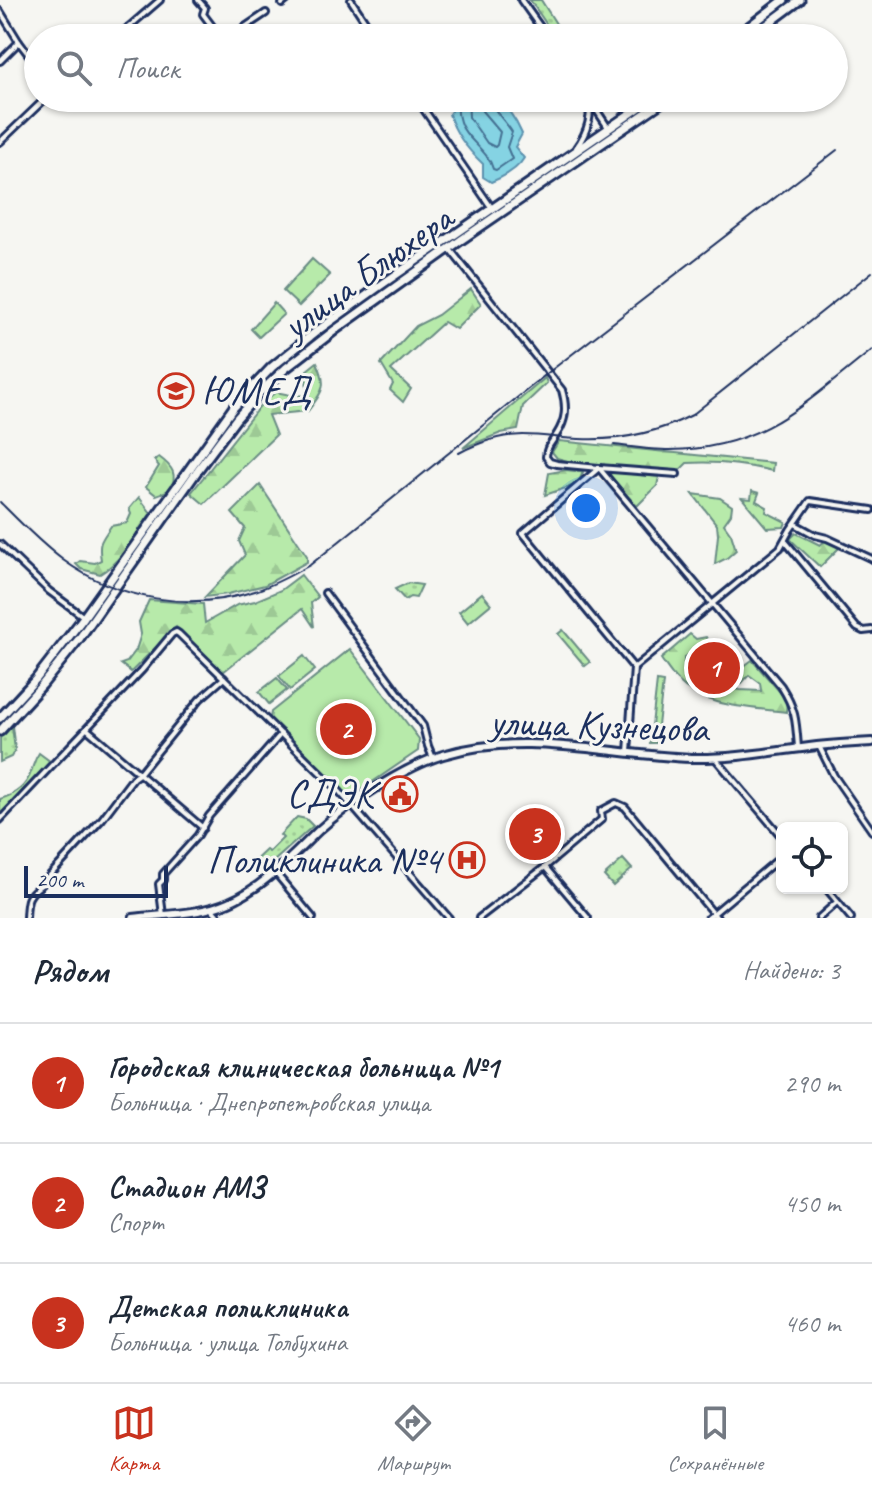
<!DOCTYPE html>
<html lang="ru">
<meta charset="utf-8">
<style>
:root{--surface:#fff;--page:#f2f2f3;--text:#1f2937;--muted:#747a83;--line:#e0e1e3;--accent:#c8321e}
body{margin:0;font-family:Caveat,sans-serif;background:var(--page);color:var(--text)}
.controls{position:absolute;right:24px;bottom:24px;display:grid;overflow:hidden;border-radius:12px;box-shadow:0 2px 6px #0004}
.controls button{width:72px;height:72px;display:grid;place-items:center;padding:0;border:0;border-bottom:2px solid var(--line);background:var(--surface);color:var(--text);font:40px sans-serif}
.scale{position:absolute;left:24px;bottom:20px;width:144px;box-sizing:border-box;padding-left:8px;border:4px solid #1b2f5e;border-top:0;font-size:22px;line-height:28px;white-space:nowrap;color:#1b2f5e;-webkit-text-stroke:6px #f6f6f2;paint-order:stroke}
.you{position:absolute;left:586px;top:508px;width:28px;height:28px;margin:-20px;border:6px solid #fff;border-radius:50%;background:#1a73e8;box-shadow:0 0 0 12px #1a73e833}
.badge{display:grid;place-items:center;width:52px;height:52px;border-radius:50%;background:var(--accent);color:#fff;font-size:26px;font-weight:700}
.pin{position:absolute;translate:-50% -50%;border:4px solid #fff;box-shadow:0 2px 8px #0006}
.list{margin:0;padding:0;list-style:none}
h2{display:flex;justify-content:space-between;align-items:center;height:104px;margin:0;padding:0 32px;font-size:34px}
h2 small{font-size:26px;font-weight:400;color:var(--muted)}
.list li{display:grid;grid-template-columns:52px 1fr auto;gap:24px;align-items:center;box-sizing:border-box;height:120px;padding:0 32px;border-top:2px solid var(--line)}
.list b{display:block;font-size:30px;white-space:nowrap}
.list p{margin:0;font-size:26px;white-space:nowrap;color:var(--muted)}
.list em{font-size:26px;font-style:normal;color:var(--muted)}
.icon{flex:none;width:44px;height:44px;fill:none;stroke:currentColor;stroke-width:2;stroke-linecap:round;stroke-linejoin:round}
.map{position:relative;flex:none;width:872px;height:918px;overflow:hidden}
.search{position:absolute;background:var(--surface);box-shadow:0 2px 6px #0004;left:24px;right:24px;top:24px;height:88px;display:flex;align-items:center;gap:20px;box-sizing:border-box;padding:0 28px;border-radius:44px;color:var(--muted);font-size:30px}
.sheet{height:464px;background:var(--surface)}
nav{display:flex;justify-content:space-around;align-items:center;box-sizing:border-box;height:112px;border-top:2px solid var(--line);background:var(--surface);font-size:22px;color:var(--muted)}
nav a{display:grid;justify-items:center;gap:4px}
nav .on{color:var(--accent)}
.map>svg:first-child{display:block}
</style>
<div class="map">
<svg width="872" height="918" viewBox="0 0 872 918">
<defs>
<pattern id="green-dots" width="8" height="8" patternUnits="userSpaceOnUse" patternTransform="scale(2)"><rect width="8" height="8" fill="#b7eaaa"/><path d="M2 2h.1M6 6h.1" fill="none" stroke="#9dc995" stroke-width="1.8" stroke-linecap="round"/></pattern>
<pattern id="forest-firs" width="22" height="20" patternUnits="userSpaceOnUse" patternTransform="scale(2)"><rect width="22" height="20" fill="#b7eaaa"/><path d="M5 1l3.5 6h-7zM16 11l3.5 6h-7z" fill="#9dc995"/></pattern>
</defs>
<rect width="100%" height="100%" fill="#f6f6f2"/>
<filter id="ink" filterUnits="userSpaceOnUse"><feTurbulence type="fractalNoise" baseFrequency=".0125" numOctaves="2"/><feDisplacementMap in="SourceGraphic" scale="16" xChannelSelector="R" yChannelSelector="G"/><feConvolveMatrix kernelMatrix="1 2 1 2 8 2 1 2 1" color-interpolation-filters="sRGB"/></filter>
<g filter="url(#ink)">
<g fill="url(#green-dots)" stroke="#698c84" stroke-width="2">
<path d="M530 0H541L565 38H556Z"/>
<path d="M408 583 422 585 416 598 410 597 405 600 395 589Z"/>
<path d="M563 630 590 662 585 666 558 634Z"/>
<path d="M12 726 15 750 11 757 0 762V738Z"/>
<path d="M297 817 306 819 313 826 264 870 253 871 248 867 266 850 269 852 283 838 280 835Z"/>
<path d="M623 859 632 869 613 886 604 876Z"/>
</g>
<g fill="url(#forest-firs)" stroke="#698c84" stroke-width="2">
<path d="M312 259 330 275 299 306 283 291Z"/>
<path d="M471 289 481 304 456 329 444 322 391 370 411 389 403 402 390 390 393 384 381 364 416 326 438 315Z"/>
<path d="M274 303 284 314 259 337 251 329Z"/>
<path d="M317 362C328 386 323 391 308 411L268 415 276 435 204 504 191 493 263 402 276 392 295 396 307 395 306 371Z"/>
<path d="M545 378 547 383 523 406 518 430 501 433 463 448Z"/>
<path d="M559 441 773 463 772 471C743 464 717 461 687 463L678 472 571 462 557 458 552 452Z"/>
<path d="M159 457C173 467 178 475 170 490L156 495 146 487 159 466 154 460Z"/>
<path d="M566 470 583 472 578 484 545 495 549 473Z"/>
<path d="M612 472 659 477 657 486 637 506 609 476Z"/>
<path d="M260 485 307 556V562L265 585 228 594 205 597 245 555 239 541 245 528 232 513Z"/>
<path d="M752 491 759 493 756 501 767 507 766 512 786 522 784 527 767 528 742 498 751 499Z"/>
<path d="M693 494 720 498 732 506 731 514 724 524 731 534 736 550 727 558 715 564 718 535 717 525Z"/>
<path d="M139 497 151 513C136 534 122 561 100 574L81 569 76 564 80 561 95 563 101 560C98 542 101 541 111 526L127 523 131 514 129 509Z"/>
<path d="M796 533 820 545 825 541 840 547 820 567 790 539Z"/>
<path d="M301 575 318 597 311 603 314 627 302 609 223 672 176 627 131 672 121 664 127 662 136 650 141 634 139 622 149 600 203 604 205 623 237 605 255 601 281 590Z"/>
<path d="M690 634 696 639 706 637 709 642 704 648 684 657V669L697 677 716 664 728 672 716 684 740 690 761 691 760 683 749 675 742 683 735 673 752 660 787 700 786 712C749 707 705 708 677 680 671 674 666 666 661 659Z"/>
<path d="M657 681 663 682 656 743H650Z"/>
<path d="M39 753 51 762 0 817V799C14 795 26 787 31 772 34 764 34 760 39 753Z"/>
</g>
<g fill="#b7eaaa" stroke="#698c84" stroke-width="2">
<path d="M482 593 491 604 468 623 459 612Z"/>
<path d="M350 649 419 739 418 751 349 798 270 719 271 712Z"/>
<path d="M304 656 315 670 290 690 279 676Z"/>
<path d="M277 678 287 690 269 704 259 692Z"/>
</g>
<path fill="#85d3e3" stroke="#5b91ae" stroke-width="2" d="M451 98C462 98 482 95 492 98 505 101 517 122 522 134L515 147 524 158C518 169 503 177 491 182L483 177V164C468 150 455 134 449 114L451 111Z"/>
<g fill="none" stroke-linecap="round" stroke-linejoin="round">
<g stroke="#457193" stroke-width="2">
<path d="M458 98C458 104 457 113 459 118 463 139 488 149 493 169L496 170 512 159 507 147 512 132C506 122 490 107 489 98"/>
<path d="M468 98 469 117 487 143 495 147 497 145 500 132 482 111 479 98"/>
</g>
<defs>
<g id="street">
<path d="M198 0 205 8 203 14 221 38"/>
<path d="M351 0 376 38"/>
<path d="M521 0 548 38"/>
<path d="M282 4 287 0"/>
<path d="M0 11 19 42 38 67"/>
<path d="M116 38 160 0"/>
<path d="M229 38 266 13"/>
<path d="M0 61 19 42"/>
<path d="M416 98 491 207"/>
<path d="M591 98 621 107 644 102"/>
<path d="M590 100 609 129"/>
<path d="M0 142 46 98"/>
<path d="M576 148C587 133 593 116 588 98"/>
<path d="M449 248 562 390C567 407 566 420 557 434 552 443 546 447 546 457L550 462 557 464 599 468 781 686C796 710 796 720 798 748"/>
<path d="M795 524 815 535 827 538 872 559"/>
<path d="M785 541 857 628 863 631 872 630"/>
<path d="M0 544 49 591 84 617"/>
<path d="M325 593 423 726 428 746 433 758"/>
<path d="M634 668 780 548 790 530 810 501 872 510"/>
<path d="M87 729 203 828"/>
<path d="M819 746 834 776 872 831"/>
<path d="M628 752 634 668 523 533 599 468 677 474"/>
<path d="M715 758 782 837"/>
<path d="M0 820 142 670 172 634 176 632 179 634 339 791 449 918"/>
<path d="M545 867 588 918"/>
<path d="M274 871 313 918"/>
<path d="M826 888 851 918"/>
<path d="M211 908 220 918"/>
<path d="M163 915 159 884 163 880V874L198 835 209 816 281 734"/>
<path d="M26 918C27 900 26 896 41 885L102 819 133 778 140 773 200 699 224 678"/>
<path d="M479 918 545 867 602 819 601 811 616 803 625 807 717 918"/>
<path d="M708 918 782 856"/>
<path d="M819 918 837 902"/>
</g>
<path id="secondary" d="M133 918C164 914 200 915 229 902 264 887 292 856 319 830 347 804 406 766 443 755 526 730 607 755 691 758 733 759 775 751 817 746 836 744 854 743 872 742"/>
<g id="primary">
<path d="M734 38 784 0"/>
<path d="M749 38 800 0"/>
<path d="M0 718 36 679 84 617 233 408 272 367 317 331 384 283 653 98"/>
<path d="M0 731 42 685 79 639 200 467 236 419 259 393 286 368 335 330 461 240 668 98"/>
</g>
</defs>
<use href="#street" stroke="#1b2f5e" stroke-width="10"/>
<use href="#secondary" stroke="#1b2f5e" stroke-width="12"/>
<use href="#primary" stroke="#1b2f5e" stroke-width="13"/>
<use href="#street" stroke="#f6f6f2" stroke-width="4"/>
<use href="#secondary" stroke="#f6f6f2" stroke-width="6"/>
<use href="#primary" stroke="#f6f6f2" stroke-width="7"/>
<g stroke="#1b2f5e" stroke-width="2">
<path d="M614 445C632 447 651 450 670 450 761 450 805 403 872 350"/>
<path d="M459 453C478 443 502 435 523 435 542 435 560 438 579 439 618 441 657 433 692 415L872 272"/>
<path d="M0 502C20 522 40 543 63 560 118 600 191 612 255 591 274 585 292 575 310 565L549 372 837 150"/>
</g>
</g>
</g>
<defs>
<symbol id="university-ring" viewBox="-11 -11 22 22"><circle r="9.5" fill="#f6f6f2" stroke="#c8321e" stroke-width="1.5"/><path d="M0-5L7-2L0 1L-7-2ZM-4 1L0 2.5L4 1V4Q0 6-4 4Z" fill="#c8321e"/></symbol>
<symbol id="civic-ring" viewBox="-11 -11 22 22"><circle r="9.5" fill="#f6f6f2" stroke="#c8321e" stroke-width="1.5"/><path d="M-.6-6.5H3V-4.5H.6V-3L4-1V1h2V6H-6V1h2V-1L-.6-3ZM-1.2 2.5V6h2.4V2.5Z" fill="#c8321e"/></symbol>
<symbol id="hospital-ring" viewBox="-11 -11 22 22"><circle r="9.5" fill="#f6f6f2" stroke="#c8321e" stroke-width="1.5"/><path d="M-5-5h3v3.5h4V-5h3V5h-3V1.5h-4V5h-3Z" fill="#c8321e"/></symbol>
</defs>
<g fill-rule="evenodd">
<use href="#university-ring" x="156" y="371" width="40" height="40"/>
<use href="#civic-ring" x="380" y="774" width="40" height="40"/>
<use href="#hospital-ring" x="447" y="840" width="40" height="40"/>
</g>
<g text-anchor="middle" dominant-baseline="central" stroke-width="6" stroke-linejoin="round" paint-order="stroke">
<g font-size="40" fill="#1b2f5e" stroke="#f6f6f2">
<text transform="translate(367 272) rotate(-36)">улица Блюхера</text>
<text transform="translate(599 725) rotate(2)">улица Кузнецова</text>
</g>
<g font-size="40" fill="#1b2f5e" stroke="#f6f6f2" text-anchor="end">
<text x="202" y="391" text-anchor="start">ЮМЕД</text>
<text x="374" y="794">СДЭК</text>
<text x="441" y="860">Поликлиника №4</text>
</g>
</g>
</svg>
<div class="controls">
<button><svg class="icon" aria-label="locate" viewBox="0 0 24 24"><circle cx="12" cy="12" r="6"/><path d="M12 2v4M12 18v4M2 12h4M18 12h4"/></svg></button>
</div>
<div class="scale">200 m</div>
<div class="you"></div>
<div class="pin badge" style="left:714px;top:668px">1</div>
<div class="pin badge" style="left:346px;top:729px">2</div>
<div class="pin badge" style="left:535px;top:834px">3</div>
<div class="search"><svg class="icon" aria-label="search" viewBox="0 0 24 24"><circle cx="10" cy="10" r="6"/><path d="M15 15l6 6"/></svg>Поиск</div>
</div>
<section class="sheet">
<h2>Рядом<small>Найдено: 3</small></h2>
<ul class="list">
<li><span class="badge">1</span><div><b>Городская клиническая больница №1</b><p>Больница · Днепропетровская улица</p></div><em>290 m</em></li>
<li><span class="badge">2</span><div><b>Стадион АМЗ</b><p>Спорт</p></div><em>450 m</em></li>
<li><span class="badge">3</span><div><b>Детская поликлиника</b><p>Больница · улица Толбухина</p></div><em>460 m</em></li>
</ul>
</section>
<nav>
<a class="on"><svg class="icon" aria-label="map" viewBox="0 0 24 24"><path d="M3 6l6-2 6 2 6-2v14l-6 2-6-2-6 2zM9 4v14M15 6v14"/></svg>Карта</a>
<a><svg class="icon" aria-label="directions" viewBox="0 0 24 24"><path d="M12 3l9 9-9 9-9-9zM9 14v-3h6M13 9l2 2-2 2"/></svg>Маршрут</a>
<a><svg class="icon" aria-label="saved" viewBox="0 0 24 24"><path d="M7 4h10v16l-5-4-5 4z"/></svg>Сохранённые</a>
</nav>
